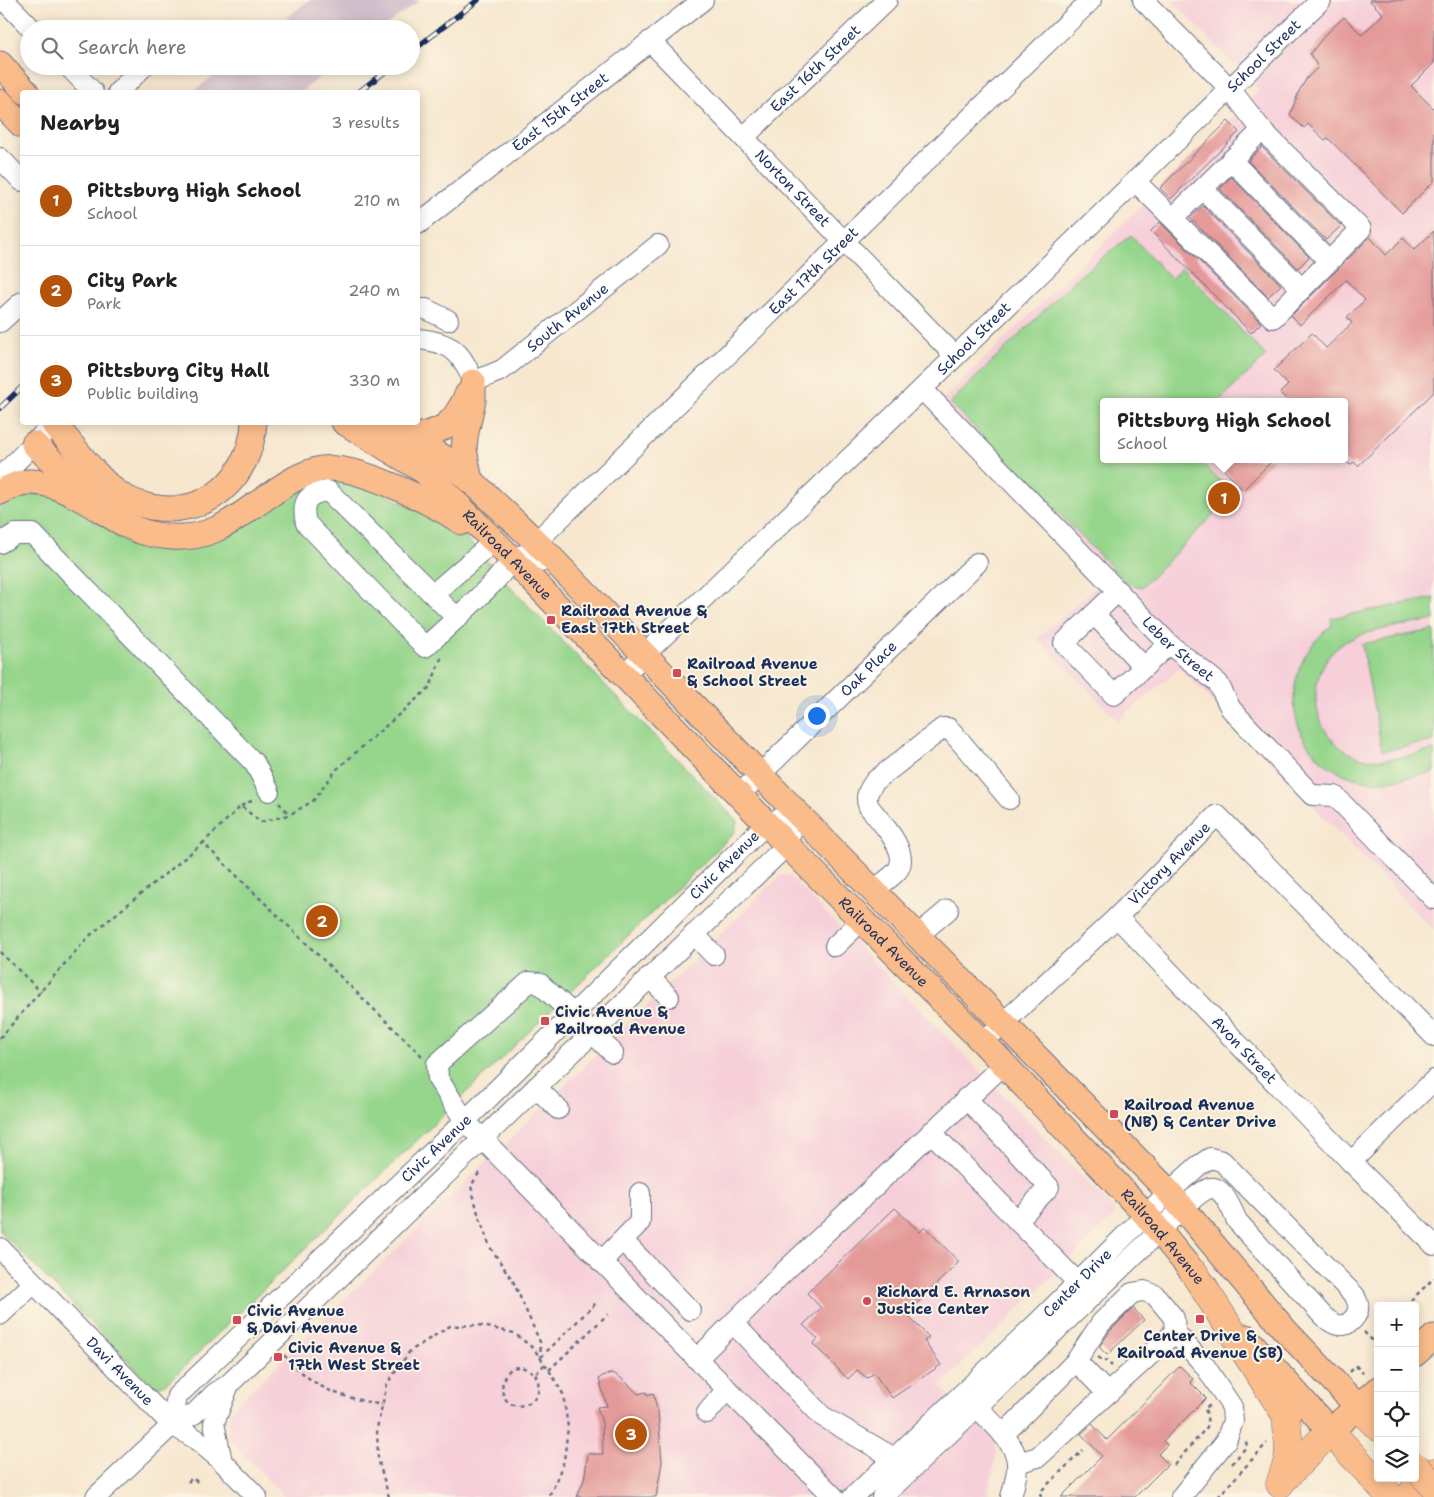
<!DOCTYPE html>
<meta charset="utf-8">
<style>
:root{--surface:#fff;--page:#f6f6f6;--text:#222;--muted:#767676;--line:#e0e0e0;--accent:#b45309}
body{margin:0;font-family:"Shantell Sans",sans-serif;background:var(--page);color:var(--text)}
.controls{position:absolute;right:15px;bottom:15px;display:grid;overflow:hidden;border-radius:5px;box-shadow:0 2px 12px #0003}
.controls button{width:45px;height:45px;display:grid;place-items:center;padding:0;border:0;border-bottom:1px solid var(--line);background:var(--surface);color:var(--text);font:25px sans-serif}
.you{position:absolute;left:816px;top:715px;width:18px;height:18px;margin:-12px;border:4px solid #fff;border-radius:50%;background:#1a73e8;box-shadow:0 0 0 8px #1a73e833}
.badge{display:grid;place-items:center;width:32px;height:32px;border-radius:50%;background:var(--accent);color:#fff;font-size:16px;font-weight:700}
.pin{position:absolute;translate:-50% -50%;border:2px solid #fff;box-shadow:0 1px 5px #0006}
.popup{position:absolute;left:1100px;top:398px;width:248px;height:65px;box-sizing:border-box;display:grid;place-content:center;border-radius:5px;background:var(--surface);filter:drop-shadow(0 1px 4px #0005);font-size:16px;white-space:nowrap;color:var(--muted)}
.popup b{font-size:19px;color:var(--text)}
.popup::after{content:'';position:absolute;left:50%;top:100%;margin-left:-10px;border:10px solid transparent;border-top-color:var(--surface)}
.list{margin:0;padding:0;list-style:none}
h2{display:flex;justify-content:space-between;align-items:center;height:65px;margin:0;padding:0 20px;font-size:21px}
h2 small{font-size:16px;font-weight:400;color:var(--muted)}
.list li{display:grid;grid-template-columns:32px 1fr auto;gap:15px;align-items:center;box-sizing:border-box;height:90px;padding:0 20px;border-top:1px solid var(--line)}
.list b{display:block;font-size:19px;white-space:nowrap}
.list p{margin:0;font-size:16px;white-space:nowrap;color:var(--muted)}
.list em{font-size:16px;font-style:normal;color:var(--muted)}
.icon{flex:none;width:28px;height:28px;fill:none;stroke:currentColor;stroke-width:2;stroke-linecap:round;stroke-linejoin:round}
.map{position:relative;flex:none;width:1434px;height:1497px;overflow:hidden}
.search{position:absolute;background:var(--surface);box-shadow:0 2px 12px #0003;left:20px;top:20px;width:400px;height:55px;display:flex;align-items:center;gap:12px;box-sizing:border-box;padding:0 18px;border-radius:28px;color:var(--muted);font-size:19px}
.panel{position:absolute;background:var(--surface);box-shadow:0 2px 12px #0003;left:20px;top:90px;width:400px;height:335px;border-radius:5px}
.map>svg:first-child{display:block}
</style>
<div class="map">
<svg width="1434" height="1497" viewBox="0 0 1434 1497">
<rect width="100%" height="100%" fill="#fcf5e5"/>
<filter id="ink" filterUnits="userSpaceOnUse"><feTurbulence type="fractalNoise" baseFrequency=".02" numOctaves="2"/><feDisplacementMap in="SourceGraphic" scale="10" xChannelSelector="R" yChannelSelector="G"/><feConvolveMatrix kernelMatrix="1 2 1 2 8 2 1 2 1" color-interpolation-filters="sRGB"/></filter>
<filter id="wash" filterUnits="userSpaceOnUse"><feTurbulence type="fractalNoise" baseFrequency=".0096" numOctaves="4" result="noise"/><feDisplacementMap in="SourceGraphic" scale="20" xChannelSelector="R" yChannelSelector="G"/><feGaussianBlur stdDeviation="1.12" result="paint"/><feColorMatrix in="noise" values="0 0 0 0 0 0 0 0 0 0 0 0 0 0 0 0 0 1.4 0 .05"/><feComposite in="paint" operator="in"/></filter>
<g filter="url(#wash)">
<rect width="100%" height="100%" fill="#f7e7cf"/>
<g fill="#f6cfd9" fill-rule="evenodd">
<path d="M1172 0H1434V931L1180 668 1118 721 1037 638 1099 585 931 411 1259 91ZM1104 402H1344V459H1104Z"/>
<path d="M781 875 790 876 1115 1210 1112 1218 940 1386 994 1440 997 1452 987 1497H285L228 1438 230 1411Z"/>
</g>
<g fill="#d1bdcb">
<path d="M309 0H420L381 29H273Z"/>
<path d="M226 66H334L301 92H193Z"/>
</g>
<g fill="#96d68c" stroke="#588275">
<path d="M1131 235 1171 279 1182 267 1266 356 1218 402H1104V459H1198L1221 482 1222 506 1142 587 1128 584 950 403 1076 279Z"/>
<path d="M332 480 347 481 385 494 460 531 511 588 737 821 735 832 167 1383 155 1388 0 1231V502L11 495 45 494 160 541 281 498 318 481Z"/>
<path d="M1434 598V620C1410 625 1369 629 1349 640 1299 666 1307 744 1363 758 1386 763 1411 755 1434 750V772C1408 777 1380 786 1354 778 1282 755 1275 669 1332 625L1331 618Z"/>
<path d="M1434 630V741L1382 751 1362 644Z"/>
</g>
<g id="blocks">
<g fill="#e49a98">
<path d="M1369 0H1434V63L1411 86 1434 109V181L1402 213 1328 138 1325 140 1308 124 1304 128 1290 115 1299 91 1307 78 1318 67 1310 54 1325 35 1344 17 1362 35 1383 14Z"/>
<path d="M1228 121 1239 132 1171 199 1160 188Z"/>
<path d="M1262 147 1341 226 1326 240 1248 161Z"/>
<path d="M1231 177 1309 257 1298 268 1220 189Z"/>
<path d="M1203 206 1281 285 1268 297 1190 218Z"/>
<path d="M1160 222 1261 323 1251 333 1151 231Z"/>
<path d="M1434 231V392L1358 466 1354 462 1350 465 1344 459V402H1289L1280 393 1288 385 1274 370 1312 333 1326 348 1352 323 1347 317 1365 300 1346 280 1300 325 1291 316 1370 237 1386 255 1403 238 1414 250Z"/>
<path d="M1214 459H1274L1243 490Z"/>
<path d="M895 1208 920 1232 925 1227 959 1262 906 1314 929 1337 924 1341 941 1365 892 1398 874 1373 867 1378 857 1370 848 1379 813 1344 818 1339 803 1325 821 1308 807 1293Z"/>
<path d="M1133 1308 1144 1320 1107 1355 1099 1347 1110 1331Z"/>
<path d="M1180 1366 1193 1379 1190 1382 1206 1398 1163 1441 1167 1445 1158 1454 1168 1464 1135 1497H1061L1102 1456 1081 1434 1092 1424 1107 1440Z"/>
<path d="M613 1373 624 1380 638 1394 646 1392 647 1395 653 1393 658 1413 662 1462 656 1497H577L584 1480 588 1454H603L602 1423 597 1407 607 1406 599 1379 602 1376Z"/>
</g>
</g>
</g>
<g filter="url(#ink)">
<use href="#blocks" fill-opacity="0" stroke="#686f86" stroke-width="1"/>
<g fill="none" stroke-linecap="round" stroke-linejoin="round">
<defs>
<g id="minor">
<path d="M4 0 32 29"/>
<path id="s1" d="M650 41 955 356"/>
<path d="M68 66 93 92"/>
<path d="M118 92 144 66"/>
<path id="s2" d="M744 137 887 0"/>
<path d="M0 158 22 181"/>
<path d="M1231 160 1329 261"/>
<path d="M1135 181 1273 318 1361 229 1262 130 1230 89 1143 0"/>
<path d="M1203 189 1302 289"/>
<path d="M1173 218 1262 130"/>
<path id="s3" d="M418 224 703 0"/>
<path d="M418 309H426L448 320"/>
<path d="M0 322 22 302"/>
<path id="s4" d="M418 339C450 342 462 351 473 382L502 370 658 245"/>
<path id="s5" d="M922 389 1169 644 1218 683 1231 709 1312 795 1335 796 1434 899"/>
<path d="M0 478 55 422"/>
<path id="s6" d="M536 542 1091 0"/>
<path d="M0 543 15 534H33L255 764 269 791"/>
<path d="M1117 592 1064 643 1114 695 1169 644"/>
<path d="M433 594 492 543"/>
<path d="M1094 614 1144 667"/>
<path d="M457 618 328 491C307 493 301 502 306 523L425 647C449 626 472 604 495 581 502 573 509 562 519 556 528 552 531 562 539 562 543 562 547 559 550 558"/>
<path id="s7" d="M623 675 922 389 1321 0"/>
<path id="s8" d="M739 795 977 563"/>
<path d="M873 891C881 884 891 878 897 871 912 853 880 821 869 807 864 797 869 789 875 781L943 728H948L954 734 1009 799"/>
<path id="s9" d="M1117 917 1351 1162 1434 1245"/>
<path d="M694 934 714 955"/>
<path d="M917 936 948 910"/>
<path d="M835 946 862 920"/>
<path d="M649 977 669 997"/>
<path id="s10" d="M983 1042 1117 917 1217 815 1434 1036"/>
<path d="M613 1053 573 1014 539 983 529 982 437 1064 438 1079 465 1121 697 1359 834 1497"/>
<path d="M536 1087 558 1109"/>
<path d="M966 1098 1049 1187 1017 1221"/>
<path d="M931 1132 1077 1282"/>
<path d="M1351 1162 1434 1080"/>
<path d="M623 1241 690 1310"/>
<path id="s11" d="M0 1248 172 1425 196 1439 222 1461 257 1497"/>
<path d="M601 1262 640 1222V1193"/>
<path d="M0 1315 34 1283"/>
<path d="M733 1323 822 1416 894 1458"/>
<path d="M697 1359 786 1270 1003 1065"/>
<path d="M1076 1361 1107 1393"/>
<path d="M968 1399C983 1414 1016 1441 1017 1462 1018 1474 1014 1486 1011 1497"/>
<path d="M707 1413 727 1389"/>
<path id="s12" d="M172 1425 177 1396 465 1121 767 823 797 813"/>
<path d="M1003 1435 1076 1361 1101 1323 1132 1293 1144 1291 1155 1295 1174 1318 1175 1332"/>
<path d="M222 1461 214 1423 228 1387"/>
<path d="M1017 1463 1038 1457 1175 1332 1205 1366 1232 1407 1233 1421 1226 1441 1181 1497"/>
<path d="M96 1497 172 1425 194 1414 214 1394 228 1385 787 845 797 813"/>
<path id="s13" d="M853 1497 1037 1323 1169 1192 1198 1166 1210 1158 1222 1161 1355 1296C1355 1297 1358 1303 1358 1304 1360 1315 1349 1327 1338 1325 1332 1324 1328 1320 1323 1316L1237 1221C1233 1212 1223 1186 1211 1188 1197 1190 1160 1231 1148 1242 1059 1327 972 1413 882 1497"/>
</g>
<g id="major">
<path d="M0 64 26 92"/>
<path d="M0 102 22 125"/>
<path id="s14" d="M344 422 424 471 513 560 787 845 983 1042 1146 1215 1206 1288"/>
<path d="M383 422 443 457 480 489 536 542 797 813 1169 1192 1284 1329 1358 1407"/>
<path d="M54 424C73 445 99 482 122 496 131 501 141 505 151 507 206 518 251 478 254 422"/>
<path d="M409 437C442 433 453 426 467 395"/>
<path d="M34 444 88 496"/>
<path d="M470 481 464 449 465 437 473 400V382"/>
<path d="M0 492C7 489 14 485 21 483 57 476 98 511 128 526 142 533 157 536 172 537 205 539 226 526 252 507 274 493 295 474 321 469 356 463 433 503 462 522"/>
<path d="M1246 1337 1330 1431 1378 1389"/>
<path d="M1415 1354 1434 1337"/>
</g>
<g id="highway">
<path d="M1194 1273 1286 1415 1289 1448 1288 1460 1280 1484"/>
<path d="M1358 1407 1378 1427"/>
<path d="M1281 1482 1330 1431 1391 1497"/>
<path d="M1408 1497 1434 1472"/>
</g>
</defs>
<use href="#minor" stroke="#686f86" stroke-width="22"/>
<use href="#major" stroke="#686f86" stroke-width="27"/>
<use href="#highway" stroke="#686f86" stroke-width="29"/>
<g stroke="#686f86" stroke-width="2.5" stroke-dasharray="4 4" stroke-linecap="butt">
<path d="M279 803 289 814"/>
<path d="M241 806 253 800"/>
<path d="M0 952 41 992"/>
<path d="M0 1038 88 937 203 843"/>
<path d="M422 1056 203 843 241 806 261 822 289 815 313 801 336 770 430 687 442 656"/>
<path d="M479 1173 471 1186 479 1217 490 1247 513 1281 540 1342 541 1356"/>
<path d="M1405 1306 1434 1278"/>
<path d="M1364 1332 1377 1345"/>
<path d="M284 1355C317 1391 336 1395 382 1405"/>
<path d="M541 1357 597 1302"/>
<path d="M1098 1357 1104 1362 1106 1360 1112 1366"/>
<path d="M549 1370 608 1314"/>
<path d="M1350 1372 1356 1366 1363 1373"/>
<path d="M535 1374C542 1386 539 1401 524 1405 489 1413 499 1346 535 1374L545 1364"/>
<path d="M1232 1464 1247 1446 1245 1438"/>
<path d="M1174 1465 1207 1427 1208 1423 1205 1407 1210 1406"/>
<path d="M188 1482 192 1478 199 1483"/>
<path d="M389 1497 378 1459 377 1428 387 1384 410 1351 450 1326 478 1325 514 1333 534 1349 549 1370 563 1394 568 1427 564 1461 552 1491 547 1497"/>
<path d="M1041 1497 1040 1492 1083 1450"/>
<path d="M1218 1497 1267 1443"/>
</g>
<use href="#minor" stroke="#fff" stroke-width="20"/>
<use href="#major" stroke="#fabc8b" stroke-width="25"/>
<use href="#highway" stroke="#fabc8b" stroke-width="28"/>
<defs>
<g id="rail">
<path d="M411 52 478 0"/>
<path d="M359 92 392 66"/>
<path d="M0 408 22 387"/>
</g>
</defs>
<use href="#rail" stroke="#1b2f5e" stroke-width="5.5"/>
<use href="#rail" stroke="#fcf5e5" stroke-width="4" stroke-dasharray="11" stroke-linecap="butt"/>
<defs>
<path id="highway-bridge" d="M1415 1466 1434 1486"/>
</defs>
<use href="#highway-bridge" stroke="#686f86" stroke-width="29" stroke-linecap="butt"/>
<use href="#highway-bridge" stroke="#fabc8b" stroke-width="28"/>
</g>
</g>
<g fill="#d1495b" stroke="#fcf5e5" stroke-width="2">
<rect x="546" y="615" width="10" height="10" rx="2.5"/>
<rect x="672" y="668" width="10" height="10" rx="2.5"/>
<rect x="540" y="1016" width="10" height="10" rx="2.5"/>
<rect x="1109" y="1109" width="10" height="10" rx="2.5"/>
<circle cx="867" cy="1301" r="5"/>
<rect x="1195" y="1314" width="10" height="10" rx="2.5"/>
<rect x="232" y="1315" width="10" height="10" rx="2.5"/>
<rect x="273" y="1352" width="10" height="10" rx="2.5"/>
</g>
<g text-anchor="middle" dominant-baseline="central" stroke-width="4" stroke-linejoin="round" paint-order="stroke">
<g font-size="15" fill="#1b2f5e" stroke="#fcf5e5">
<text stroke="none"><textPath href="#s7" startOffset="891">School Street</textPath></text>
<text stroke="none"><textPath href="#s2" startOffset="99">East 16th Street</textPath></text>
<text stroke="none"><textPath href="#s3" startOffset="181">East 15th Street</textPath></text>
<text stroke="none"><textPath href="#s1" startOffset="205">Norton Street</textPath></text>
<text stroke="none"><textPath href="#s6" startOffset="388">East 17th Street</textPath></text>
<text stroke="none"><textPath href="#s4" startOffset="191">South Avenue</textPath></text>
<text stroke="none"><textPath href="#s7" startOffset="486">School Street</textPath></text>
<text stroke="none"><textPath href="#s14" startOffset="212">Railroad Avenue</textPath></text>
<text stroke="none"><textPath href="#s5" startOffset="365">Leber Street</textPath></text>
<text stroke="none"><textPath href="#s8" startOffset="181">Oak Place</textPath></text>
<text stroke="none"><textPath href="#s10" startOffset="258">Victory Avenue</textPath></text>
<text stroke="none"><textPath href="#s12" startOffset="792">Civic Avenue</textPath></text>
<text stroke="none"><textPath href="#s14" startOffset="752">Railroad Avenue</textPath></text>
<text stroke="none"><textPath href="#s9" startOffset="184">Avon Street</textPath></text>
<text stroke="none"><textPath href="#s12" startOffset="388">Civic Avenue</textPath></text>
<text stroke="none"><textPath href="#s14" startOffset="1158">Railroad Avenue</textPath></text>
<text stroke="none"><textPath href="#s13" startOffset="310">Center Drive</textPath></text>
<text stroke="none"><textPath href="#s11" startOffset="172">Davi Avenue</textPath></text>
</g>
<g font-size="15" font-weight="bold" fill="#1b2f5e" stroke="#fcf5e5" text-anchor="start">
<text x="561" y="611">Railroad Avenue &amp;<tspan x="561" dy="17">East 17th Street</tspan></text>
<text x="687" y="664">Railroad Avenue<tspan x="687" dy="17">&amp; School Street</tspan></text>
<text x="555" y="1012">Civic Avenue &amp;<tspan x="555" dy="17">Railroad Avenue</tspan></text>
<text x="1124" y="1105">Railroad Avenue<tspan x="1124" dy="17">(NB) &amp; Center Drive</tspan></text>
<text x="877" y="1292">Richard E. Arnason<tspan x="877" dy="17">Justice Center</tspan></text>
<text x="247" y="1311">Civic Avenue<tspan x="247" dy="17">&amp; Davi Avenue</tspan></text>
<text x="1200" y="1336" text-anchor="middle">Center Drive &amp;<tspan x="1200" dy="17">Railroad Avenue (SB)</tspan></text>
<text x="288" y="1348">Civic Avenue &amp;<tspan x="288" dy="17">17th West Street</tspan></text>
</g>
</g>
</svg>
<div class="controls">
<button>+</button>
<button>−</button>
<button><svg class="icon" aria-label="locate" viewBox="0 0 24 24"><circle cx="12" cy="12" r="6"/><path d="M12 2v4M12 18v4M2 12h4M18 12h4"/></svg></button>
<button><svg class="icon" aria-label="layers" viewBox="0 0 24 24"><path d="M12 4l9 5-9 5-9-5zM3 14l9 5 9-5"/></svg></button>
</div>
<div class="you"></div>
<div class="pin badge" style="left:1224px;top:498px">1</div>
<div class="popup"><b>Pittsburg High School</b>School</div>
<div class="pin badge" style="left:322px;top:921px">2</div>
<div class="pin badge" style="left:631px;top:1434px">3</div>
<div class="search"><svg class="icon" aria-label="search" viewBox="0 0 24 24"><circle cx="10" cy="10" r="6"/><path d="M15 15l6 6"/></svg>Search here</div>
<section class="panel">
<h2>Nearby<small>3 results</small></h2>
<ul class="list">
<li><span class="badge">1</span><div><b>Pittsburg High School</b><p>School</p></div><em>210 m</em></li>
<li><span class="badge">2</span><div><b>City Park</b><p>Park</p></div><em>240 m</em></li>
<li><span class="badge">3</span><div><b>Pittsburg City Hall</b><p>Public building</p></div><em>330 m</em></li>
</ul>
</section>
</div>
